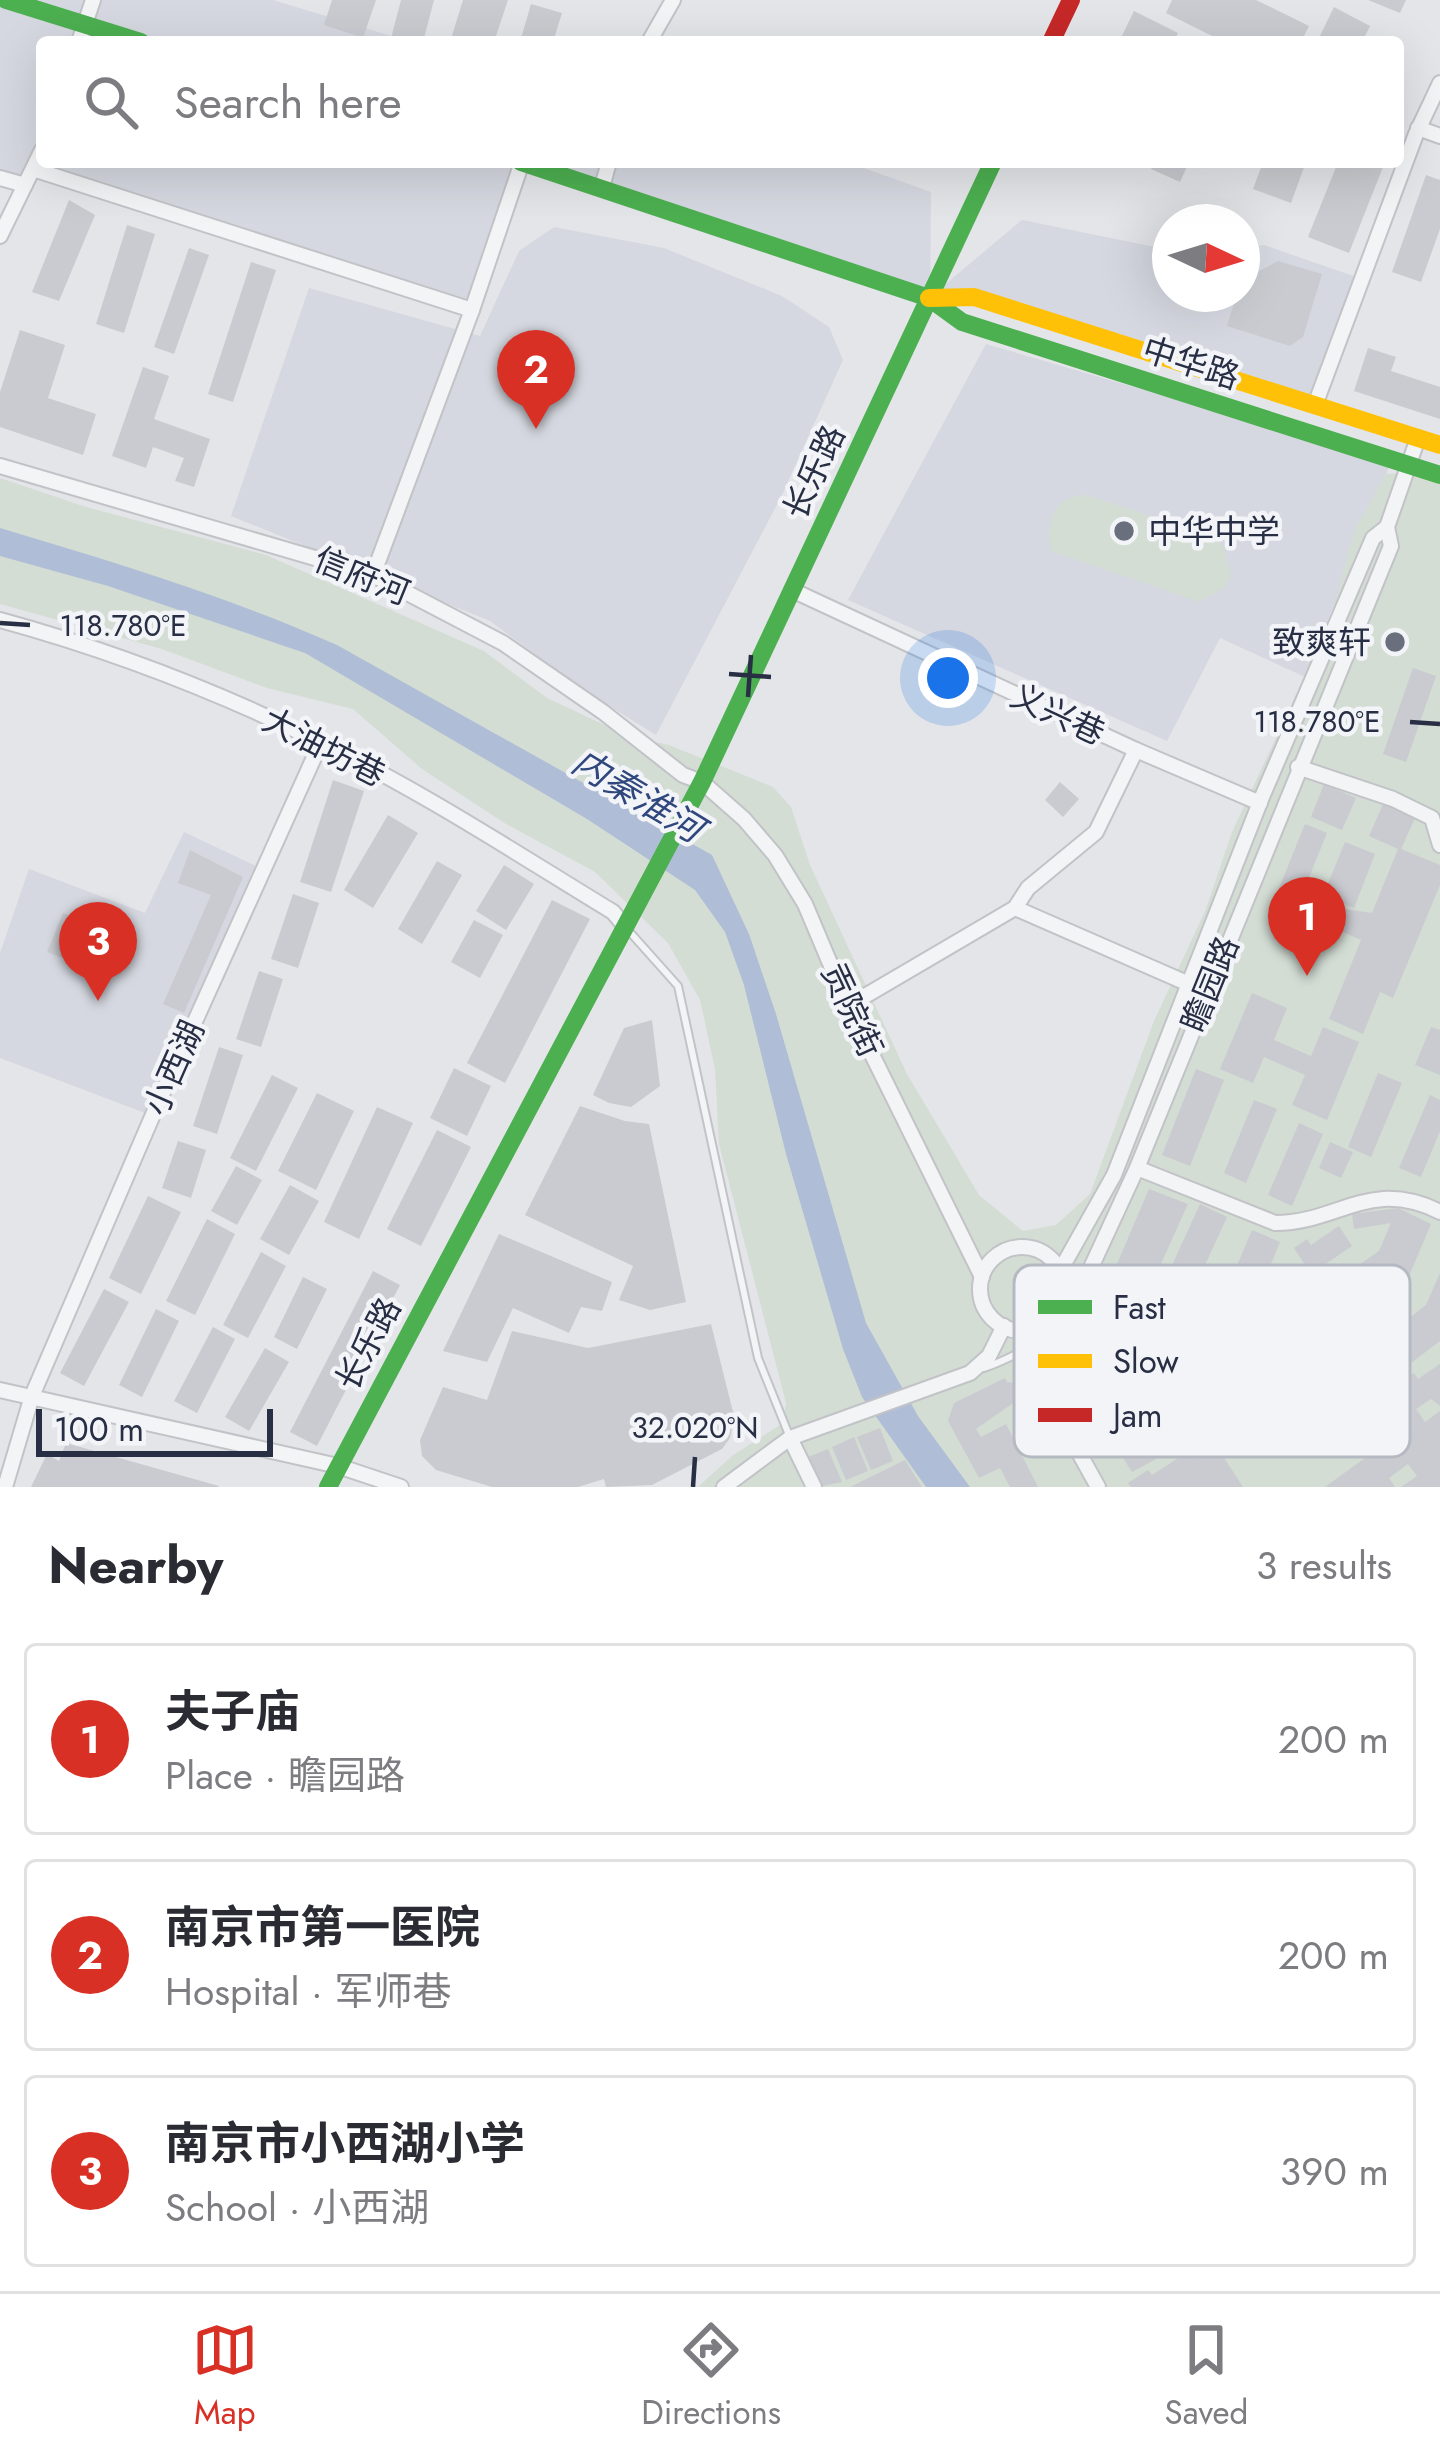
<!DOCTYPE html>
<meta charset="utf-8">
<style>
:root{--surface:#fff;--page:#f2f2f3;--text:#2b2b33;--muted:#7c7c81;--line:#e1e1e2;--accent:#d93025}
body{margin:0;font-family:Jost,"Noto Sans SC",sans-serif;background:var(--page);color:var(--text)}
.compass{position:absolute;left:1152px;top:204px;width:108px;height:108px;border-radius:50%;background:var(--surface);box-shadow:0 12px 48px #0002;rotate:94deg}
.scale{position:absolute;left:36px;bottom:30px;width:237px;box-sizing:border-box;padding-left:12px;border:6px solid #282f45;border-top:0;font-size:33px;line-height:42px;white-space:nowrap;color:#282f45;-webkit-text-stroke:9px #f2f4f8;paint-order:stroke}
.you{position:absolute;left:948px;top:678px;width:42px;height:42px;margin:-30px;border:9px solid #fff;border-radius:50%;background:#1a73e8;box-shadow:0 0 0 18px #1a73e833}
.badge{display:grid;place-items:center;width:78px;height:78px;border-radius:50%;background:var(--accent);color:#fff;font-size:39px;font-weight:700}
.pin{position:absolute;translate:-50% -99px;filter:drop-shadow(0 3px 6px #0008)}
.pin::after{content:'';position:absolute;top:63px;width:42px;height:36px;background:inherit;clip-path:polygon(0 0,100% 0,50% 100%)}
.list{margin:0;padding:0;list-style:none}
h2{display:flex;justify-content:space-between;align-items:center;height:156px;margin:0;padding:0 48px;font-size:51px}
h2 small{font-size:39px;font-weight:400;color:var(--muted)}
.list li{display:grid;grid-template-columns:78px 1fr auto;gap:36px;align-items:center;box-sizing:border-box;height:192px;margin:0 24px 24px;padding:0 24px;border:3px solid var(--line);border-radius:12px}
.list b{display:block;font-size:45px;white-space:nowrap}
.list p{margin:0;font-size:39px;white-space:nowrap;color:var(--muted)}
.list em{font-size:39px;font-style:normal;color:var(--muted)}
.icon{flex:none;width:66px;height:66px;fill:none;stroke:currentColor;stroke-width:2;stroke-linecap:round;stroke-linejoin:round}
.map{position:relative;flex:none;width:1440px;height:1487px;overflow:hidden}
.search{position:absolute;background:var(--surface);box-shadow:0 12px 48px #0002;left:36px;right:36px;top:36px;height:132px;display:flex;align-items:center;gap:30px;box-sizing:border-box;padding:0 42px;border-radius:12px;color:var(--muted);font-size:45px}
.sheet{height:804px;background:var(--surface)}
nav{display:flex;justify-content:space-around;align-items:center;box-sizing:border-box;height:168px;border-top:3px solid var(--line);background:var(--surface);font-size:33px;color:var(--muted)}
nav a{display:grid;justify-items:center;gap:6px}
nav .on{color:var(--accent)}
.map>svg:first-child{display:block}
</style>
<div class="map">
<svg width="1440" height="1487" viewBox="0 0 1440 1487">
<rect width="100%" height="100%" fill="#e4e5e9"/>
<g fill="#d5d8e0">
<path d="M0 0H273L411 42H42V162H847L931 192 930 297 1022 220 1170 250V294H1242V249L1264 245 1362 279 1315 405 974 297 929 298 523 163 472 310 33 169 25 185 0 178Z"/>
<path d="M554 227 664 248 782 296 829 327 843 360 781 497 656 735 585 691 490 621 231 516 309 288 480 336 519 251Z"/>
<path d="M986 344 1391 462 1305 677 1220 638 1167 741 848 600Z"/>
<path d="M184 832 256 866 145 1113 0 1058V953L29 869 145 913Z"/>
</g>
<g fill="#d3ddd4">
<path d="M1440 471V1487H698L732 1456 783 1423 786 1403 719 1144 715 1069 700 1000 668 943 595 872 506 824 422 769 353 709 267 688 162 649 0 604V478L86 507 266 555 484 651 547 698 628 736 669 745 773 787 791 807 810 865 907 1074 979 1195 1023 1231 1056 1225 1090 1194 1154 1021 1206 909 1232 832 1329 624 1354 531 1386 474Z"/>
<path d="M1087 495 1214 537 1222 545 1231 574 1225 587 1200 602 1051 551C1045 520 1052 497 1087 495Z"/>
</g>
<path fill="#b0bdd6" d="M0 528C114 562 229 597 337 645L712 855 749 934 776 1014 866 1323 918 1416 970 1487H926L862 1397 843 1349 786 1154 744 985 725 932 695 890 587 819 305 653 108 586 0 556Z"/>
<g fill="#cacbd0">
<path d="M332 0H376L363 38 324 25Z"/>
<path d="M401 0H434L423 42H390Z"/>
<path d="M463 0H508L494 42H450Z"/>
<path d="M1172 0H1256L1309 26 1301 42H1224L1166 13Z"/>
<path d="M1368 0H1406L1400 13Z"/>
<path d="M531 4 562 13 553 42H520Z"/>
<path d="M1334 7 1370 26 1362 42H1317Z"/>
<path d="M1134 11 1178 33 1174 42H1119Z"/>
<path d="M1154 162H1189L1180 182 1151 169Z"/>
<path d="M1263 162H1306L1291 203 1253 189Z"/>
<path d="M1338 162H1385L1349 253 1308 237Z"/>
<path d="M1426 175 1440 180V229L1421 282 1392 272Z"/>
<path d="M69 200 95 215 59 301 32 292Z"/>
<path d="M127 225 155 234 124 333 96 324Z"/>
<path d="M189 248 209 255 174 354 154 347Z"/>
<path d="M1278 261 1322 274 1303 337 1290 346 1227 326 1237 294H1242V280Z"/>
<path d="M251 262 276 270 233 402 208 394Z"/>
<path d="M20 330 65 345 48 398 96 414 83 455 0 427V392Z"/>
<path d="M1368 348 1396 357 1391 371 1440 387V419L1354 391Z"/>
<path d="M143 367 169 376 154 419 210 439 194 487 175 481 184 458 153 447 146 468 112 456Z"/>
<path d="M1413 668 1436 676 1406 762 1383 754Z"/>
<path d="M333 780 364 791 331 892 300 882Z"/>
<path d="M1060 782 1079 799 1063 817 1045 800Z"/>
<path d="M1324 784 1356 798 1342 830 1311 817Z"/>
<path d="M1384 802 1416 816 1401 849 1440 865V885L1393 998 1380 992 1363 1034 1329 1019 1361 940 1336 929 1344 909 1372 913 1398 849 1369 836Z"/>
<path d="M388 815 418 833 373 908 344 890Z"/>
<path d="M1305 824 1327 833 1293 917 1271 908Z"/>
<path d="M1345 842 1375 854 1354 908 1323 896Z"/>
<path d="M190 850 243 877 184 1013 163 1004 211 895 178 883Z"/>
<path d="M437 861 462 875 422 944 398 929Z"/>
<path d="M504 865 534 884 506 930 476 911Z"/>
<path d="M293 894 319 903 298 968 271 959Z"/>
<path d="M552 900 590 919 505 1083 467 1063Z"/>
<path d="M63 913 127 938 112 977 47 952Z"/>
<path d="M474 920 503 935 480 978 451 962Z"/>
<path d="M259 971 283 979 261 1047 236 1039Z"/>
<path d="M1252 993 1287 1008 1274 1040 1311 1056 1323 1027 1359 1042 1327 1120 1292 1105 1305 1075 1264 1057 1253 1083 1220 1069Z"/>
<path d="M652 1020 660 1086 631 1107 609 1103 593 1095 624 1028Z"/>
<path d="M1431 1027 1440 1030V1075L1415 1065Z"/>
<path d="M219 1047 243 1055 217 1134 193 1126Z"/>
<path d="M454 1068 491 1086 467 1136 430 1118Z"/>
<path d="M1196 1069 1224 1080 1190 1166 1162 1155Z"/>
<path d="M1378 1073 1402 1083 1371 1157 1348 1147Z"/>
<path d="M272 1075 298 1088 256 1171 230 1158Z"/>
<path d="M317 1093 354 1111 316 1190 278 1171Z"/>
<path d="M1430 1095 1440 1100V1131L1421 1177 1399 1168Z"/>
<path d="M1254 1100 1277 1109 1246 1183 1224 1173Z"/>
<path d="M580 1106 625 1121 649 1124 686 1302 650 1310 619 1300 633 1266 525 1215Z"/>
<path d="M377 1107 413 1123 359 1239 324 1222Z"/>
<path d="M1299 1123 1323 1134 1292 1206 1268 1195Z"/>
<path d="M437 1130 471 1147 421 1246 387 1229Z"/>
<path d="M178 1141 206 1150 191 1198 162 1188Z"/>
<path d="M1330 1142 1353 1152 1341 1178 1319 1168Z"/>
<path d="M236 1166 262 1180 237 1225 211 1211Z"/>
<path d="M290 1185 319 1201 289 1255 260 1239Z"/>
<path d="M1149 1189 1188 1204 1154 1279 1117 1264Z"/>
<path d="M148 1196 181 1212 141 1294 109 1278Z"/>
<path d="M1200 1204 1227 1217 1190 1298 1163 1285Z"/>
<path d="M1398 1208 1431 1224 1409 1276 1361 1310 1339 1279 1379 1251 1391 1223 1354 1229 1352 1214Z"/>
<path d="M207 1219 235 1234 195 1315 166 1301Z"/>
<path d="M1339 1226 1352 1246 1311 1274 1294 1248 1307 1239 1311 1245Z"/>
<path d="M1252 1230 1280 1242 1236 1349 1207 1337Z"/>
<path d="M499 1234 612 1282 602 1311 581 1307 569 1333 513 1308 487 1362 443 1351Z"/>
<path d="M261 1252 286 1266 248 1338 223 1325Z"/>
<path d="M373 1271 400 1285 317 1446 290 1432Z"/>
<path d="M1440 1273V1341L1411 1363 1389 1334 1426 1305Z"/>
<path d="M303 1277 327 1289 297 1349 274 1337Z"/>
<path d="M104 1289 129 1302 84 1386 60 1373Z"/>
<path d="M1343 1299 1399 1383 1414 1373 1418 1379 1440 1364V1406L1431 1399 1416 1409 1425 1422 1440 1411V1487H1401L1417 1476 1408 1464 1389 1478 1395 1487H1325L1390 1440 1404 1436 1393 1420 1382 1427 1369 1408 1382 1399 1324 1312Z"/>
<path d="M156 1309 179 1321 142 1397 119 1385Z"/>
<path d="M1077 1323 1111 1339 1091 1365 1155 1325 1175 1356 1186 1348 1240 1432 1217 1447 1243 1487H1131L1128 1483 1148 1470 1152 1475 1189 1451 1194 1459 1213 1447 1204 1433 1132 1472 1080 1391 1099 1378 1091 1365 1064 1353Z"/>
<path d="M711 1324 734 1416 730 1438 722 1449 652 1485 606 1487 604 1479 578 1487H492L436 1470 422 1456 420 1440 443 1387 487 1400 512 1331 588 1348Z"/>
<path d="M213 1327 235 1339 197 1413 174 1401Z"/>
<path d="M265 1348 289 1362 249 1431 225 1417Z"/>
<path d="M1005 1378 1007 1382 1029 1385 1045 1398 1025 1410 1021 1401H1016L976 1429 981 1437 1006 1424 1038 1487H1010L1000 1468 979 1478 948 1421 954 1403Z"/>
<path d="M880 1428 893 1461 871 1470 857 1437Z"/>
<path d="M854 1437 868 1471 846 1480 832 1447Z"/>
<path d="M66 1443 219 1486 218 1487H31L47 1454 59 1461Z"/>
<path d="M828 1449 842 1482 818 1487 806 1458Z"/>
<path d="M905 1460 922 1487H850Z"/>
</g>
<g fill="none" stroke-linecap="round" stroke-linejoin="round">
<defs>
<g id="lane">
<path d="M628 930 678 986 758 1358 789 1435"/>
<path d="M984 1368C1024 1354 1060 1330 1079 1292"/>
</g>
<g id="street">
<path d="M79 42 93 0"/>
<path d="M649 42 673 0"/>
<path d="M1418 128 1440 136"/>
<path d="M33 169 472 310"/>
<path d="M0 178 25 185"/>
<path d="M602 187 609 162"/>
<path d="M0 236 42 150"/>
<path d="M1315 405 1416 134 1440 83"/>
<path d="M0 466 373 575 503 643 603 712 683 775 702 782 744 819 775 855 805 904 848 1006 982 1277"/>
<path d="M373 575 472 310 522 162"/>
<path d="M792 590 1136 750 1260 803"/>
<path d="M0 620C110 650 216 691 318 741 420 790 516 853 613 912L623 924"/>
<path d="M1298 767 1393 799 1432 818 1440 845"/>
<path d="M1015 908 1189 984"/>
<path d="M848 1006 1015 908 1028 888 1096 832 1136 750"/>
<path d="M1137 1168 1275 1223C1339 1223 1370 1177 1440 1212"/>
<circle cx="1022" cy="1289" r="42"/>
<path d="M1060 1271 1114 1175 1262 797 1373 538 1387 527"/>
<path d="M1064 1296 1080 1285 1089 1272 1137 1168 1391 546 1387 527 1418 438"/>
<path d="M1028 1361 1098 1487"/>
<path d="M0 1390 338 1466 401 1487"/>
<path d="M790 1438 814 1487"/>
<path d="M5 1487 32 1396 155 1110 321 742"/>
<path d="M724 1487 790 1438 970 1373 989 1356 1004 1326"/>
</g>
</defs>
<use href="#lane" stroke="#c2c3c7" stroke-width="10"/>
<use href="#street" stroke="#c2c3c7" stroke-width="18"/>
<use href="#lane" stroke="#f3f4f6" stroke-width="6"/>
<use href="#street" stroke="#f3f4f6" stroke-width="14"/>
<g stroke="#4caf50" stroke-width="18">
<path d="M6 0 141 42"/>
<path d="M521 162 929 298 962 322 1440 475"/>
<path d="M328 1487 702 782 993 162"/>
</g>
<path stroke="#ffc107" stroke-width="18" d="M929 298 974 297 1440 445"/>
<path stroke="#c62828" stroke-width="18" d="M1051 42 1071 0"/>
</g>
<path fill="none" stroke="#282f45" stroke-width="4.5" d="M0 623 30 625M729 674 771 677M748 697 751 655M1410 722 1440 724M693 1487 695 1457"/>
<g fill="#6a6f7e" stroke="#f2f4f8" stroke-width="4.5">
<circle cx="1124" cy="531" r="12"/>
<circle cx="1395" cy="642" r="12"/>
</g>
<g text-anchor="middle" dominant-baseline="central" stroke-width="9" stroke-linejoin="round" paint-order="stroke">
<g font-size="33" fill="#282f45" stroke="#f2f4f8">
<text transform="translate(1191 363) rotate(18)">中华路</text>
<text transform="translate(814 472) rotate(-65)">长乐路</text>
<text transform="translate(362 576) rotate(22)">信府河</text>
<text transform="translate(1058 714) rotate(25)">义兴巷</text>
<text transform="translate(324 747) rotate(27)">大油坊巷</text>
<text transform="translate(1210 984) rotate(-68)">瞻园路</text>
<text transform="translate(852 1010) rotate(65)">贡院街</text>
<text transform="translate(174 1068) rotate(-66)">小西湖</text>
<text transform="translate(368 1344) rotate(-62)">长乐路</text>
</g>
<g font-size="33" fill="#282f45" stroke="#f2f4f8" text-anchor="start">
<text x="1148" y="531">中华中学</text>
<text x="1371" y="642" text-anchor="end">致爽轩</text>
</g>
<g font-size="36" font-style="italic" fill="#2f477d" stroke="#f2f4f8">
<text transform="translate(638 795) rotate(31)">内秦淮河</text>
</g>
</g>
<rect x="1014" y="1265" width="396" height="192" rx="18" fill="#f2f4f8" stroke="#b5b9c2" stroke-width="3"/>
<rect x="1038" y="1300" width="54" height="14" fill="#4caf50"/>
<rect x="1038" y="1354" width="54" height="14" fill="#ffc107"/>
<rect x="1038" y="1408" width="54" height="14" fill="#c62828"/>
<g font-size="33" fill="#282f45">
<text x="1113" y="1319">Fast</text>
<text x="1113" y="1373">Slow</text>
<text x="1113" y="1427">Jam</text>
</g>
<g font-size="30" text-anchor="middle" fill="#282f45" stroke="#f2f4f8" stroke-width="9" stroke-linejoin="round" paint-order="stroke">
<text x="123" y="636">118.780°E</text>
<text x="1317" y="732">118.780°E</text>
<text x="695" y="1438">32.020°N</text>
</g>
</svg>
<svg class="compass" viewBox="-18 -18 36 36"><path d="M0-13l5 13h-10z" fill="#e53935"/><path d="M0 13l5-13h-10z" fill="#7c7c81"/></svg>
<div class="scale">100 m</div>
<div class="you"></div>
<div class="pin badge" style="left:1307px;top:976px">1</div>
<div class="pin badge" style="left:536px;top:429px">2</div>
<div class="pin badge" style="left:98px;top:1001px">3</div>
<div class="search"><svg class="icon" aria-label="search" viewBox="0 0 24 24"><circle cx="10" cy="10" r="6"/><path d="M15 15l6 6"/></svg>Search here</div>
</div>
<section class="sheet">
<h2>Nearby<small>3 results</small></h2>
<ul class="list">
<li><span class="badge">1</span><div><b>夫子庙</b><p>Place · 瞻园路</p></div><em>200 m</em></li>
<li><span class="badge">2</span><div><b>南京市第一医院</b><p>Hospital · 军师巷</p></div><em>200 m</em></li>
<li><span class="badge">3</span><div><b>南京市小西湖小学</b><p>School · 小西湖</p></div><em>390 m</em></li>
</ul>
</section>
<nav>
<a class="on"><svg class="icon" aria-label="map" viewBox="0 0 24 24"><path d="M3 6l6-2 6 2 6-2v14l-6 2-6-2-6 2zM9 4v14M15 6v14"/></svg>Map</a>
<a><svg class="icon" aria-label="directions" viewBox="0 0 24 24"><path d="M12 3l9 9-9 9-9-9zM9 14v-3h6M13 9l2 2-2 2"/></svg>Directions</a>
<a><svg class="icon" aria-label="saved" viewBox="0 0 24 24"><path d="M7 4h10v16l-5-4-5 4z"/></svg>Saved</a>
</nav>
